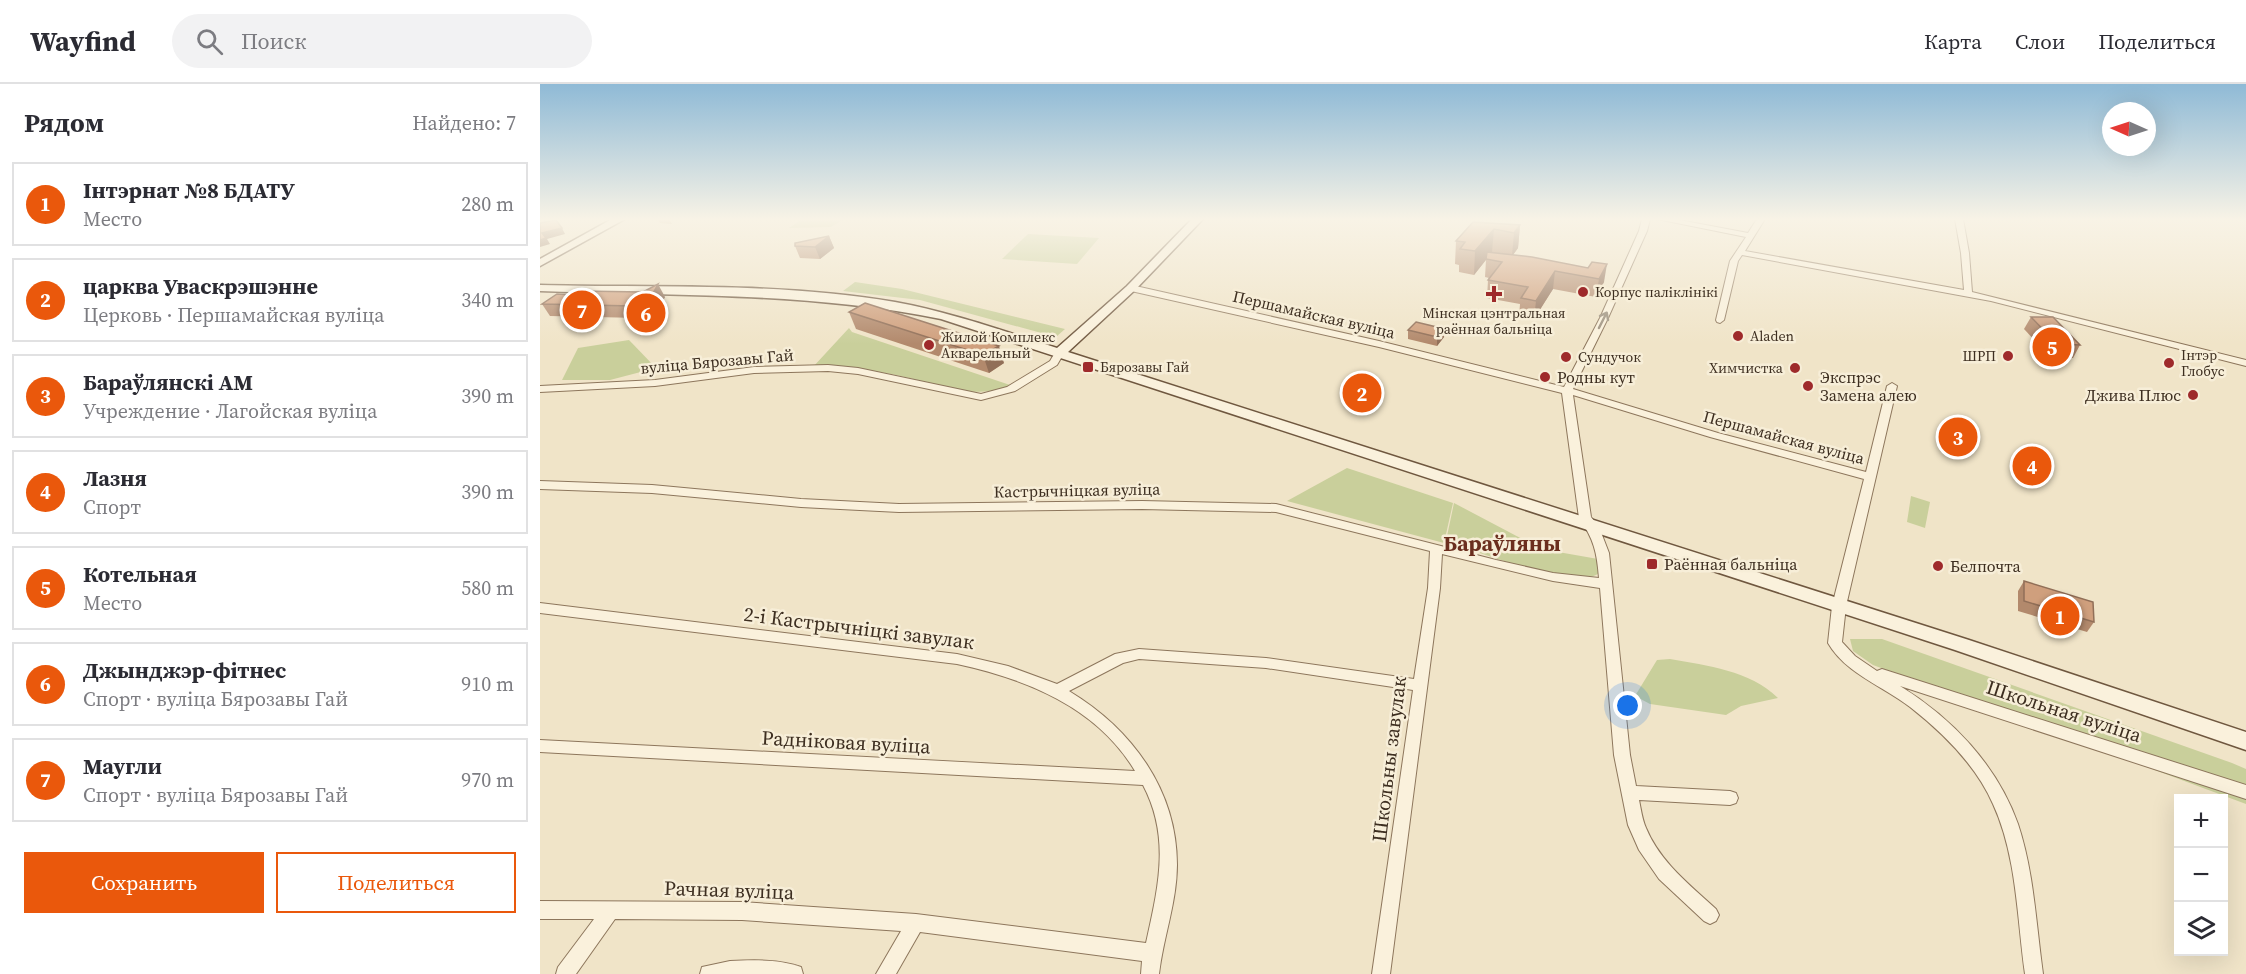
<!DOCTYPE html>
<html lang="ru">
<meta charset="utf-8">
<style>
:root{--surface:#fff;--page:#f2f2f3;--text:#2b2b33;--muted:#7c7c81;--line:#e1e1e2;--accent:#ea580c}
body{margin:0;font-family:"Source Serif 4",serif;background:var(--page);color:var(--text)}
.controls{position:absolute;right:18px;bottom:18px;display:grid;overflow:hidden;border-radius:0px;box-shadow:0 6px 24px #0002}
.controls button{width:54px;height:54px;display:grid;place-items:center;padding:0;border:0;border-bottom:2px solid var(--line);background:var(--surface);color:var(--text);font:30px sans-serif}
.compass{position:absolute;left:1562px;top:18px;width:54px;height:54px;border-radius:50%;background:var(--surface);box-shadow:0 6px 24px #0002;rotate:273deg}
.you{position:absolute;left:1088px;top:622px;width:21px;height:21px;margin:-15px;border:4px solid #fff;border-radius:50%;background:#1a73e8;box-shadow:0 0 0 9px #1a73e833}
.badge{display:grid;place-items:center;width:39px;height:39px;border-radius:50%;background:var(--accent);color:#fff;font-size:20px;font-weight:700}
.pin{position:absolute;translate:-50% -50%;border:3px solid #fff;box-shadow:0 2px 6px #0006}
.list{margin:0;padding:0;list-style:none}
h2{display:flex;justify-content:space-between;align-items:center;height:78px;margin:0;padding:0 24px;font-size:26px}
h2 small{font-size:20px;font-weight:400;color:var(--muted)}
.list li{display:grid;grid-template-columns:39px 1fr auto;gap:18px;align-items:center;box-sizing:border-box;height:84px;margin:0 12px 12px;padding:0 12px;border:2px solid var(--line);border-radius:0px}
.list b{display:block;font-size:22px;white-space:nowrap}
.list p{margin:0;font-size:20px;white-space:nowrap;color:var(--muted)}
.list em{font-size:20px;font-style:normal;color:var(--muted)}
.actions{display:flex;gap:12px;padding:18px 24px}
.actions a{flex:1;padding:14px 0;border:2px solid var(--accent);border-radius:0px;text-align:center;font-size:21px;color:var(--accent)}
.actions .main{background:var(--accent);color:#fff}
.icon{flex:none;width:33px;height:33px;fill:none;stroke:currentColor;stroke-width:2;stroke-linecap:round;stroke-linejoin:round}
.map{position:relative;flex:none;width:1706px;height:890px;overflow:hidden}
header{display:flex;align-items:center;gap:36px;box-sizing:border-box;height:84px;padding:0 30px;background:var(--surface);border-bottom:2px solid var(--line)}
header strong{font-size:28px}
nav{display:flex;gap:33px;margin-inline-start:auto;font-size:21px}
.search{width:420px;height:54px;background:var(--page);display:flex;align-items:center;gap:15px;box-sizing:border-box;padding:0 21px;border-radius:33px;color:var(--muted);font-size:22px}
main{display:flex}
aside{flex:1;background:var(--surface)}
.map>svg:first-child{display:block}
</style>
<header>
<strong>Wayfind</strong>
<div class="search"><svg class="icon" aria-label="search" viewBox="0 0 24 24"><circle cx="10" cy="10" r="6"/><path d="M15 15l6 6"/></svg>Поиск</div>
<nav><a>Карта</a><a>Слои</a><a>Поделиться</a></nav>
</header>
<main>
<aside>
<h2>Рядом<small>Найдено: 7</small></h2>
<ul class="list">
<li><span class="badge">1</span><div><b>Інтэрнат №8 БДАТУ</b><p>Место</p></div><em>280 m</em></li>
<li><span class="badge">2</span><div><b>царква Уваскрэшэнне</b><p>Церковь · Першамайская вуліца</p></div><em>340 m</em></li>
<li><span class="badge">3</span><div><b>Бараўлянскі АМ</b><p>Учреждение · Лагойская вуліца</p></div><em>390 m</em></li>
<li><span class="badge">4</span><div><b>Лазня</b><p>Спорт</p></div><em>390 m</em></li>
<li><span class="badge">5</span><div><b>Котельная</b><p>Место</p></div><em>580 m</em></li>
<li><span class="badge">6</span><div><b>Джынджэр-фітнес</b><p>Спорт · вуліца Бярозавы Гай</p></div><em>910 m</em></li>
<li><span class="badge">7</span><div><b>Маугли</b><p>Спорт · вуліца Бярозавы Гай</p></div><em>970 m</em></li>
</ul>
<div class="actions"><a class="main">Сохранить</a><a>Поделиться</a></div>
</aside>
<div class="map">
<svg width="1706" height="890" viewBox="0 0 1706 890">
<rect width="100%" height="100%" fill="#f0e4c8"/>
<g fill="#c9cf9b">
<path d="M262 135H304L291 143 249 144Z"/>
<path d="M488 150 559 154 537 180 462 175Z"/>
<path d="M315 198 362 205 525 245 516 253 380 216 303 207Z"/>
<path d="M309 244 312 248 473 302C422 317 400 299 351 290 325 285 300 284 273 283Z"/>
<path d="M89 256 116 284 70 296H22L38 264Z"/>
<path d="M807 384 913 419 904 459 747 417Z"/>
<path d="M1371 412 1390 418 1385 444 1367 438Z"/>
<path d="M914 419 1001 465 1058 475 1059 489C1040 507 931 466 906 457Z"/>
<path d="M1310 555H1342L1692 679 1706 685V720L1333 581 1313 567Z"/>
<path d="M1130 575C1168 582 1209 586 1238 614L1201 622 1186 631 1110 620 1095 612 1117 576Z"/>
</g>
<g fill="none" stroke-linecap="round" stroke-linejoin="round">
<defs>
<g id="minor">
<path d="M1102 135H1110L1107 147 1068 234 1033 305 1178 349 1326 388 1347 302 1352 299 1357 302 1306 522 1302 558 1315 572 1337 587 1342 585 1706 701V715L1360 602C1412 634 1457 681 1478 740 1494 788 1496 840 1503 890H1485C1477 834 1477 772 1453 720 1436 681 1403 649 1370 623 1343 602 1306 590 1288 559L1292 522 1324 395 1170 353 1033 311 1051 433 1059 443 1069 469 1090 671 1096 702 1190 707 1196 709 1198 714 1196 719 1190 721 1099 716C1101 725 1102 735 1106 744 1120 778 1150 801 1176 825L1179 831 1176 837 1170 840 1164 837 1119 795 1099 766 1088 741 1074 671 1060 504 1013 497 902 470 900 504 850 890H832L873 606 726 584 599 575 583 579 529 607C592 645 637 706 637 781 637 818 623 854 619 890H601L602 877 380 848 356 890H336L361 847 202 836 75 835 36 890H16L18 883 54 835H0V817L202 818 376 830 606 859C618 804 631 754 603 701L0 668V656L595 687C557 623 486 595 417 580L0 529V519L417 570 468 582 517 600 575 570 599 565 726 574 874 595 888 504 890 467 736 428 602 425 359 428 261 423 112 409 0 405V397L112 401 261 415 359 420 602 417 736 420 956 476 1013 489 1059 494C1057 469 1054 455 1039 434L1022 309 839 263 591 207 587 204 591 201 839 257 1024 303 1060 234 1099 147Z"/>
<path d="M1117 135H1134L1208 149 1217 135H1225L1205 167 1424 206 1421 169 1415 135H1423L1429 169 1432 208 1706 276V282L1451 217 1202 171 1198 177 1184 236 1180 239 1177 238 1176 236 1190 177 1206 153Z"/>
<path d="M519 266 524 269 517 281 475 307 441 316 318 290 288 287 214 289 115 302 0 308V302L115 296 214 283 288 281 318 284 441 310 467 303 510 277 516 267Z"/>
<path d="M190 877C212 876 240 875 261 883L263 890H160L162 883Z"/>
</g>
<g id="secondary">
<path d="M72 135H85L0 182V175Z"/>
<path d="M652 135H663L595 206 528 268 1429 556 1706 648V666L1415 566 401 235C269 208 135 212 0 207V201C118 204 238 198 355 218 410 228 463 247 517 264L587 202Z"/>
</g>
</defs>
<use href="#minor" stroke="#8d765c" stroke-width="2"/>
<use href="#secondary" stroke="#6f573f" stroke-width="3"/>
<use href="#minor" fill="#faf1dc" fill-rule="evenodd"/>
<use href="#secondary" fill="#faf1dc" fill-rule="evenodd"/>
</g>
<g fill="#b2896c">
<path d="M117 135H129L132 140 120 139Z"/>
<path d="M933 138 980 141 978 164 973 171 1048 184 1064 198 1056 213 1013 205 994 235 979 233 980 220 947 214 948 196 949 194 945 193 946 176 934 191 919 188V181L915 180 916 157Z"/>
<path d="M289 152 294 164 280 175 260 174 255 162Z"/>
<path d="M35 211 125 213 117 227 100 234 10 232 2 220Z"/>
<path d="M325 219 464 279 449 289 316 245 309 228Z"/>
<path d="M1491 233 1540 261 1533 274 1510 273 1484 245Z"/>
<path d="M868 246 904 253 897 262 868 255Z"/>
<path d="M1484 497 1554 538 1547 548 1478 527V507Z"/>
</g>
<g fill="#916f58">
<path d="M980 141 978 164 972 172 974 149Z"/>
<path d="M22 144 25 150 7 155 10 160 0 163V156L2 149Z"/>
<path d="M954 145 952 168 934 191 935 167Z"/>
<path d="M289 152 294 164 280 175 275 163Z"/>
<path d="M1067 180 1064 198 1056 213 1059 195Z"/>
<path d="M1015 187 1013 205 994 235 996 217Z"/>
<path d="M118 200 125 213 117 227 100 234 93 222Z"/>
<path d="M905 245 904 253 897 262V253Z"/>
<path d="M459 262 464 279 449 289 443 271Z"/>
</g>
<g fill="#cf9f7d" stroke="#916f58" stroke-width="1.5">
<path d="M16 136 22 144 2 149 6 154 0 156V139Z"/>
<path d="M933 138 980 141 974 149 954 145 935 167 920 165 925 158 916 157Z"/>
<path d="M289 152 275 163 255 162V159Z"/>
<path d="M947 168 992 173 1048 184 1052 178 1067 180 1059 195 1015 187 996 217 981 214 988 203 948 196 962 178 946 175Z"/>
<path d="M118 200 110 215 93 222 2 220 17 210 35 211 41 207 103 208Z"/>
<path d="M325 219 459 262 443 271 309 228Z"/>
<path d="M1491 233H1513L1540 261 1517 260Z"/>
<path d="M876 238 905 245 897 253 868 246Z"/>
<path d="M1484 497 1553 518 1554 538 1484 517Z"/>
</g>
<defs><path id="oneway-shaft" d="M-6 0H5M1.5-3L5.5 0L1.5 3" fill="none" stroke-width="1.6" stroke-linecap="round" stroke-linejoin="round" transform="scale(1.5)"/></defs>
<use stroke="#9c907e" href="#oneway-shaft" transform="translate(1063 236) rotate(-63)"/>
<linearGradient id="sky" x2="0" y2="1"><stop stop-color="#8fbad6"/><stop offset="0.52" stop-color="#f8f3e6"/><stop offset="1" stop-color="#f8f3e6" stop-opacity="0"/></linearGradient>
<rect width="1706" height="260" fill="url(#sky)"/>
<g fill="#9e2a2b" stroke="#f7eed8" stroke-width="2">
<circle cx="1043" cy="208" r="6"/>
<path d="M951 201h6v6h6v6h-6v6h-6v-6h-6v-6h6z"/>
<circle cx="1198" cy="252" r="6"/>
<circle cx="389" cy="261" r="6"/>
<circle cx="1468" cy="272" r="6"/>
<circle cx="1026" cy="273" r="6"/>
<circle cx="1629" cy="279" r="6"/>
<rect x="542" y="277" width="12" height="12" rx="3"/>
<circle cx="1255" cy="284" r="6"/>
<circle cx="1005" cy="293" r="6"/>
<circle cx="1268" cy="302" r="6"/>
<circle cx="1653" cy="311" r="6"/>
<rect x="1106" y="474" width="12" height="12" rx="3"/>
<circle cx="1398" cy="482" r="6"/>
</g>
<g text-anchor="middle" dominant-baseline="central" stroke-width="5" stroke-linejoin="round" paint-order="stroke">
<g font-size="14" fill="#3d2e20" stroke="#f7eed8" text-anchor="start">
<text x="1055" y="208">Корпус паліклінікі</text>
<text x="954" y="229" text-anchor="middle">Мінская цэнтральная<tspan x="954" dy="16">раённая бальніца</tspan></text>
<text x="1210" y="252">Aladen</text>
<text x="401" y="253">Жилой Комплекс<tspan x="401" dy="16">Акварельный</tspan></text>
<text x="1641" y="271">Інтэр<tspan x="1641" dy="16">Глобус</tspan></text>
<text x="1456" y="272" text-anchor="end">ШРП</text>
<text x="1038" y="273">Сундучок</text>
<text x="560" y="283">Бярозавы Гай</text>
<text x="1243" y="284" text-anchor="end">Химчистка</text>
</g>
<g font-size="16" fill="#3d2e20" stroke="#f7eed8">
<text transform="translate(774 230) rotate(13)">Першамайская вуліца</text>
<text transform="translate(177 277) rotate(-5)">вуліца Бярозавы Гай</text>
<text transform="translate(1244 353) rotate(15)">Першамайская вуліца</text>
<text transform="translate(537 406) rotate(-1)">Кастрычніцкая вуліца</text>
</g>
<g font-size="16" fill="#3d2e20" stroke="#f7eed8" text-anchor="start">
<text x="1017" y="293">Родны кут</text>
<text x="1280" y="293">Экспрэс<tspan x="1280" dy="18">Замена алею</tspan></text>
<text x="1641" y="311" text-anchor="end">Джива Плюс</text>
<text x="1124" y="480">Раённая бальніца</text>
<text x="1410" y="482">Белпочта</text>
</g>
<g font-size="20" fill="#3d2e20" stroke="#f7eed8">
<text transform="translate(319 544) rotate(7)">2-і Кастрычніцкі завулак</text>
<text transform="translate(1524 627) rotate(18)">Школьная вуліца</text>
<text transform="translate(306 658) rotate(3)">Радніковая вуліца</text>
<text transform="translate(849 675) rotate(-83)">Школьны завулак</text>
<text transform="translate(189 806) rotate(2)">Рачная вуліца</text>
</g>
<g font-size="22" font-weight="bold" fill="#6b2e1e" stroke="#f7eed8">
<text x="962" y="459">Бараўляны</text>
</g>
</g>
</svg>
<div class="controls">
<button>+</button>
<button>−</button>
<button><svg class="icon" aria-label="layers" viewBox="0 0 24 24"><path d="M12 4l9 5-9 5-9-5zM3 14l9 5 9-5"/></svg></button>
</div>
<svg class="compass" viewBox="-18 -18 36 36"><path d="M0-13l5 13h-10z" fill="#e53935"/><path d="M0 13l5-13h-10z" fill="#7c7c81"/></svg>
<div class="you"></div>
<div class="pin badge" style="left:1520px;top:532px">1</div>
<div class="pin badge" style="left:822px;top:309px">2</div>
<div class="pin badge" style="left:1418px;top:353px">3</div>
<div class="pin badge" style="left:1492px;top:382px">4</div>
<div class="pin badge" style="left:1512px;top:263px">5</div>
<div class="pin badge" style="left:106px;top:229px">6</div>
<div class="pin badge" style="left:42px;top:226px">7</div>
</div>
</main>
